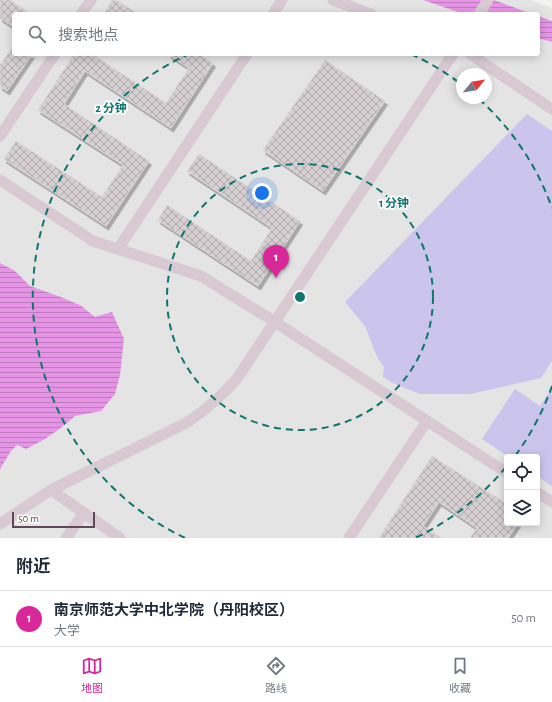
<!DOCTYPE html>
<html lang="zh">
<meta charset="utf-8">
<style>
:root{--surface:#fff;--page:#f2f2f3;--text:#1f2937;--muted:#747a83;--line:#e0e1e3;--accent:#d82798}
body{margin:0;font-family:"Alegreya Sans","Noto Sans SC",sans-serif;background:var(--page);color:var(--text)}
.controls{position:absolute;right:12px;bottom:12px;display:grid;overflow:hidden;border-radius:4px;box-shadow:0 2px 10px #0003}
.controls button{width:36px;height:36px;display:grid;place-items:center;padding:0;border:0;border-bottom:1px solid var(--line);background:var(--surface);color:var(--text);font:20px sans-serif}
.compass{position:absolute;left:456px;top:68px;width:36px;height:36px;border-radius:50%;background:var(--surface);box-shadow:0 2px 10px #0003;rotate:60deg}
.scale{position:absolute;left:12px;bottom:10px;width:83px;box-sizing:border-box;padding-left:4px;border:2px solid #5e4a58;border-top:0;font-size:11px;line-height:14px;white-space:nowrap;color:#5e4a58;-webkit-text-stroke:3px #fff;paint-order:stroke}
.you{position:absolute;left:262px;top:193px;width:14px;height:14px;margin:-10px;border:3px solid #fff;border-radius:50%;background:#1a73e8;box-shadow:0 0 0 6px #1a73e833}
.badge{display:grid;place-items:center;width:26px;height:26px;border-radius:50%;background:var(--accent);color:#fff;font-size:13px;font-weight:700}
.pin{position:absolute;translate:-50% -33px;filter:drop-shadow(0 1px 2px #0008)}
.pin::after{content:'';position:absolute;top:21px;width:14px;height:12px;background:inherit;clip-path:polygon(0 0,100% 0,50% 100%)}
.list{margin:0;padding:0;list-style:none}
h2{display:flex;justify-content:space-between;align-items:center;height:52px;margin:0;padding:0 16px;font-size:17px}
h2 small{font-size:13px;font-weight:400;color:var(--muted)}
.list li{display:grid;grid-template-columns:26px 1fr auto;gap:12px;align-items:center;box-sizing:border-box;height:56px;padding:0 16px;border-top:1px solid var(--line)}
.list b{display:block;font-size:15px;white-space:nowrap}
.list p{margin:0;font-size:13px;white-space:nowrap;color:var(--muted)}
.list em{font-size:13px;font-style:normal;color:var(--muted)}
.icon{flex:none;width:22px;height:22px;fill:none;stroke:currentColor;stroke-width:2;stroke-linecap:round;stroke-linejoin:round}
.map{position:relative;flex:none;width:552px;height:538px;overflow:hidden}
.search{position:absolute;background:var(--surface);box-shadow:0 2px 10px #0003;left:12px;right:12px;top:12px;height:44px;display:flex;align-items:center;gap:10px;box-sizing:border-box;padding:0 14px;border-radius:4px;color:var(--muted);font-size:15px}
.sheet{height:108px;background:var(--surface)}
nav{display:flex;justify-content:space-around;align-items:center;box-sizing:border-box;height:56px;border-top:1px solid var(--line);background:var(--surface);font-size:11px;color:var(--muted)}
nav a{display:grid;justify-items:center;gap:2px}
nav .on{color:var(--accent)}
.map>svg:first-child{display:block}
</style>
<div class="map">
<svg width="552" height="538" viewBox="0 0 552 538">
<defs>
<pattern id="water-rules" width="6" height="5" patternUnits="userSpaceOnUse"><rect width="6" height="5" fill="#e695e6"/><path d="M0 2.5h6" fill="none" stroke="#be7cbd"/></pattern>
<pattern id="building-cross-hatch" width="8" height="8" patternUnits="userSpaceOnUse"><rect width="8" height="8" fill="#d5cfd2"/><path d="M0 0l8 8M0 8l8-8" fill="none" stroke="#b0aaad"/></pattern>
<filter id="shadow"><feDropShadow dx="2.5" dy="4" stdDeviation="0" flood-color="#0004"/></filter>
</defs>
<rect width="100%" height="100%" fill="#f2f3f1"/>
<path fill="#e3e4e3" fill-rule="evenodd" d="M0 0H530L552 8V538H0ZM14 14H538V54H14ZM462 74H486V98H462ZM507 457H537V523H507Z"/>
<g fill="#cbc4ed">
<path d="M527 114 552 131V361L541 378 471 394H420L393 383 383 377 384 367 377 357 365 326 345 302Z"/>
<path d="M552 388V486L537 476V457H509L482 439 515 389 540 406Z"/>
</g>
<g fill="url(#water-rules)">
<path d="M423 0H494L532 14H464Z"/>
<path d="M538 16 552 21V42L538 38Z"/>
<path d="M0 263 15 271 30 286 58 296 80 305 95 317 112 312 124 339 120 375 115 394 101 411 75 416 62 427 45 439 26 449 17 445 11 451 0 469Z"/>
</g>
<g fill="url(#building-cross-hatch)" stroke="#dcd6d9" filter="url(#shadow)">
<path d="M0 0H10L31 14H14V27L0 18Z"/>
<path d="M112 0H117L138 14H108L105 12Z"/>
<path d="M14 45V54H32L7 91 0 86V63L1 64Z"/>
<path d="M74 54H92L166 103 189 68 168 54H199L213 63 171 128 85 71 64 104 149 161 106 226 4 159 16 141 102 197 123 165 38 110Z"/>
<path d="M325 60 385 101 323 191 263 150Z"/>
<path d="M199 154 300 221 258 286 158 220 167 205 251 261 272 228 187 171Z"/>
<path d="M432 456 507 504V523H518L508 538H470L477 528 439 502 423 526 442 538H379Z"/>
</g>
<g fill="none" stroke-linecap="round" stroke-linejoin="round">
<g stroke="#d8c9d3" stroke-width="11">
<path d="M333 0 371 14"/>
<path d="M81 14 91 0"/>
<path d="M273 14 282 0"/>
<path d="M479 14 488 0"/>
<path d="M470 54 552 109"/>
<path d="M0 136 55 54"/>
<path d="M0 180 93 241 201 276 275 322 507 473"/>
<path d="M118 249 247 54"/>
<path d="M51 490 120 538"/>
<path d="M537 492 552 502"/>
<path d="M0 524 22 509 51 490 188 422C205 410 221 397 235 381 243 371 250 358 258 347L453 54"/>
<path d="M66 538 84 513"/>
<path d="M349 538 427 421"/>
</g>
</g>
<g fill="none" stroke="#0f766e" stroke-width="2" stroke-dasharray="7 5">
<circle cx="300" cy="297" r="133"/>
<path d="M552 386A267 267 0 0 1 515 456M506 467A267 267 0 0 1 415 538M185 538A267 267 0 0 1 189 54M411 54A267 267 0 0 1 461 84M479 99A267 267 0 0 1 552 208"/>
</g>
<circle cx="300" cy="297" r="6" fill="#0f766e" stroke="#fff" stroke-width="2"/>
<g font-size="12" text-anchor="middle" font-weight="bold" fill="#0f766e" stroke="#fff" stroke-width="3.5" stroke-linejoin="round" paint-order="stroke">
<text x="111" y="112">2 分钟</text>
<text x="394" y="207">1 分钟</text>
</g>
</svg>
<div class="controls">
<button><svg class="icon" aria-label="locate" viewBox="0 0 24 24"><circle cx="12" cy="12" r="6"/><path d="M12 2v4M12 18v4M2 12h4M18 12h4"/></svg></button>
<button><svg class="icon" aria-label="layers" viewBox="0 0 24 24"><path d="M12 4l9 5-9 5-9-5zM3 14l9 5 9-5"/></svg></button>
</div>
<svg class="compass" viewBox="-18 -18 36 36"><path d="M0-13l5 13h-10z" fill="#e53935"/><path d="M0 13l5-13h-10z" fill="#747a83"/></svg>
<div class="scale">50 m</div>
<div class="you"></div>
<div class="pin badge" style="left:276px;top:278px">1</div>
<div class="search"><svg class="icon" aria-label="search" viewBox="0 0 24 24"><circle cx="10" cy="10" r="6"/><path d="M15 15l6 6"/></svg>搜索地点</div>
</div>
<section class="sheet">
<h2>附近<small></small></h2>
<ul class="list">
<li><span class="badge">1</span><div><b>南京师范大学中北学院（丹阳校区）</b><p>大学</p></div><em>50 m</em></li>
</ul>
</section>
<nav>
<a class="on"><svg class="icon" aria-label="map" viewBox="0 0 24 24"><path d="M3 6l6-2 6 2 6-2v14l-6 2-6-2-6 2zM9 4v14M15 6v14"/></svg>地图</a>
<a><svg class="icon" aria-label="directions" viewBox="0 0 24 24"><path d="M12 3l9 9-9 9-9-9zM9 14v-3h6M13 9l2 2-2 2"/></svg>路线</a>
<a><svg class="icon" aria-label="saved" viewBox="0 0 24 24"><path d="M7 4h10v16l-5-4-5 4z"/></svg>收藏</a>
</nav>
